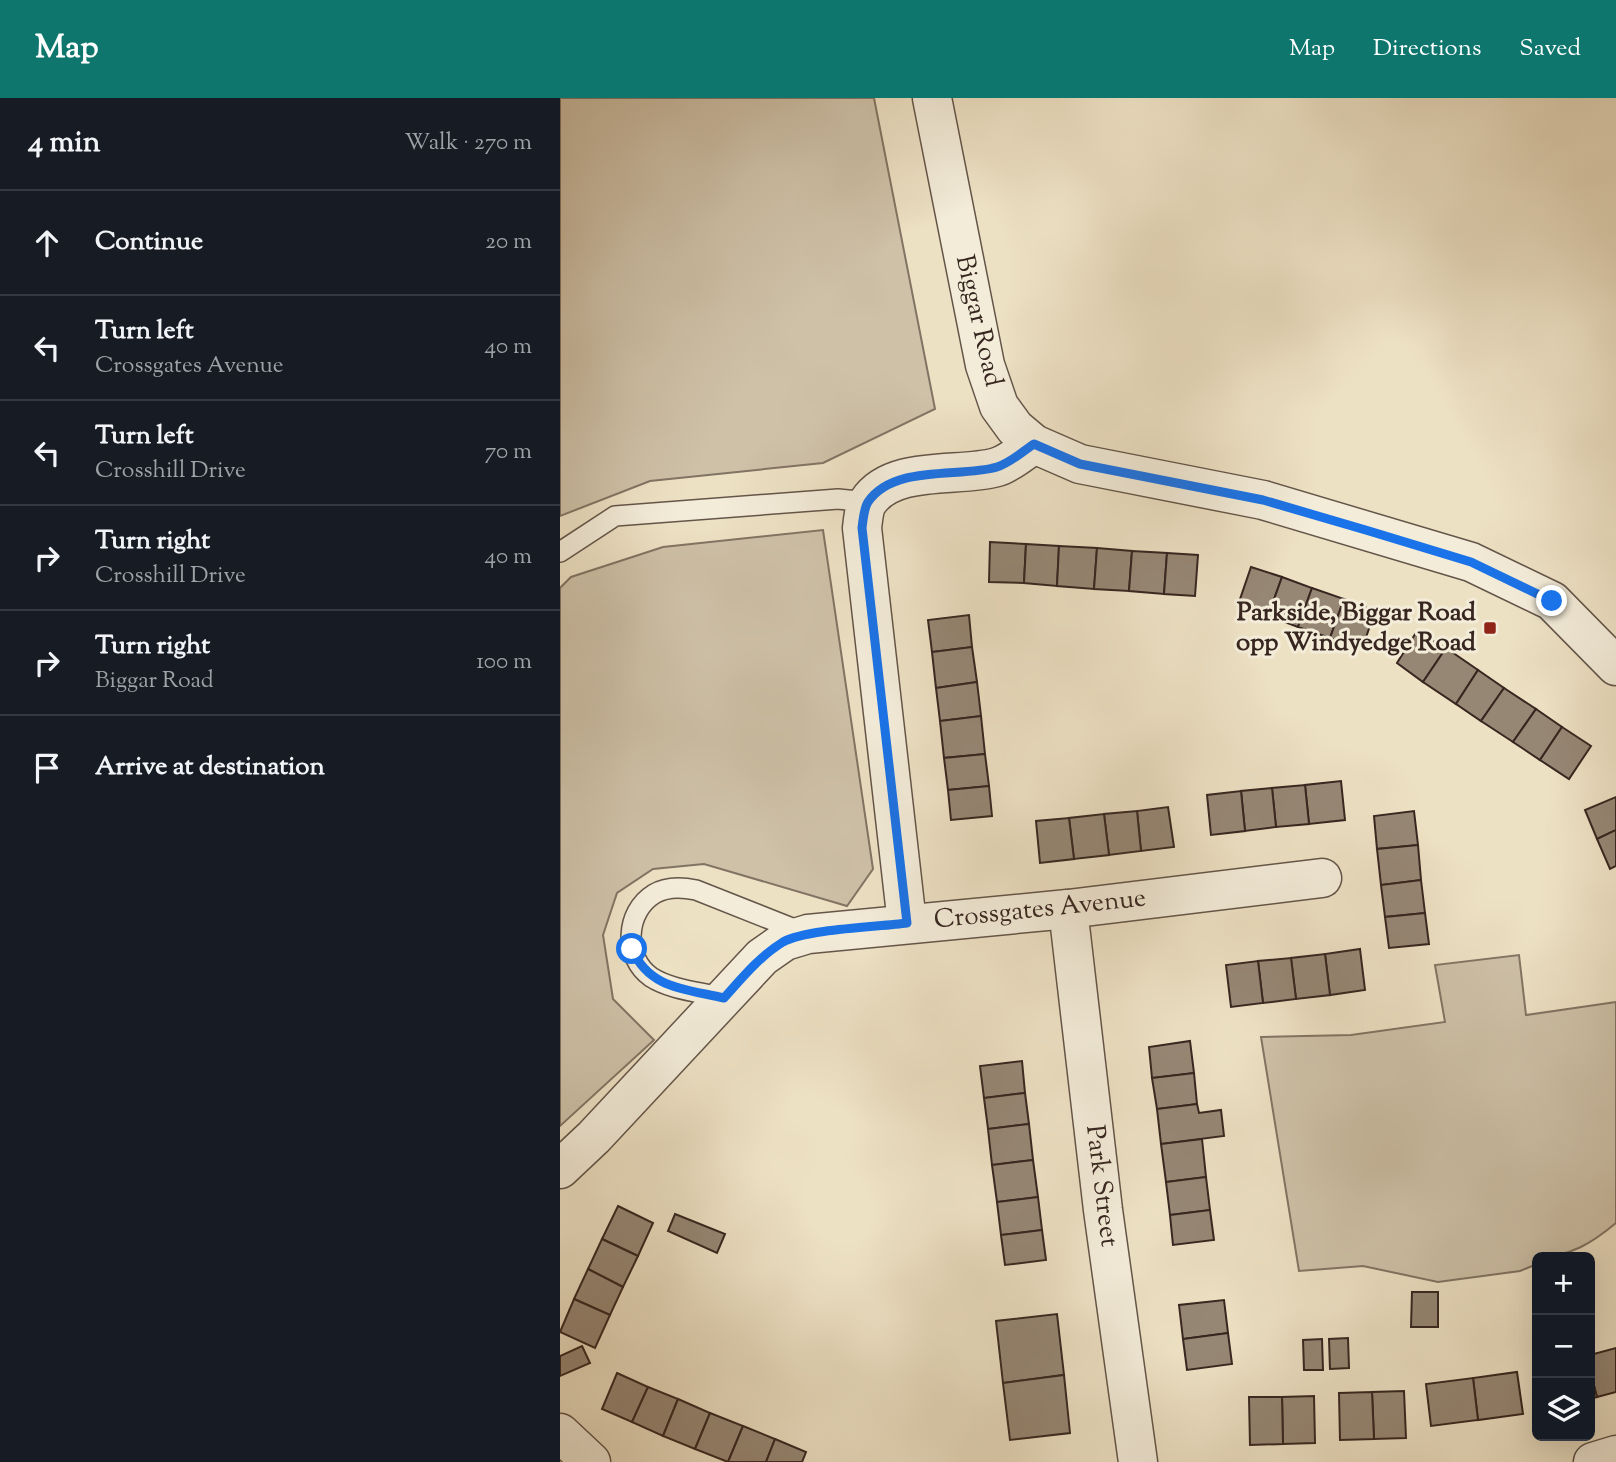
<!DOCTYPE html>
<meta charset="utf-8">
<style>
:root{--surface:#171b24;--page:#242831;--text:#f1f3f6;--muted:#9ea1a6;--line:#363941;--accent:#0f766e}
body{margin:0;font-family:"Sorts Mill Goudy",serif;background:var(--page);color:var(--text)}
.controls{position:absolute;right:21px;bottom:21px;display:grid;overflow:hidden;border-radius:10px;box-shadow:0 7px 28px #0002}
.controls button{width:63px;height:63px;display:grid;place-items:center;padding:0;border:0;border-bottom:2px solid var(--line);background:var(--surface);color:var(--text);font:35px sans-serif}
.stop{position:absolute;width:21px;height:21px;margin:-16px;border:5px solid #1a73e8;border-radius:50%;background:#fff}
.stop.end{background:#1a73e8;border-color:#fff;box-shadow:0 2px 7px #0008}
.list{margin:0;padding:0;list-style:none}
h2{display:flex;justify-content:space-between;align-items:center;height:91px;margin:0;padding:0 28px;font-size:30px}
h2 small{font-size:23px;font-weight:400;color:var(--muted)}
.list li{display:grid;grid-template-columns:46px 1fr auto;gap:21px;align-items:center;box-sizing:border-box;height:105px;padding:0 28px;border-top:2px solid var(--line)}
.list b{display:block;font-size:26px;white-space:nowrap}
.list p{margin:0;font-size:23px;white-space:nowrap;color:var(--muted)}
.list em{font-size:23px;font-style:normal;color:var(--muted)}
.icon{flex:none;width:38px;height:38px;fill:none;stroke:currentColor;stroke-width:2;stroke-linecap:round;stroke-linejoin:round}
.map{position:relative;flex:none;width:1056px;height:1364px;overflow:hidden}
header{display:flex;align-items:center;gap:42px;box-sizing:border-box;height:98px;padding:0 35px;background:var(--accent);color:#fff}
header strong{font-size:33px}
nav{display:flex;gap:38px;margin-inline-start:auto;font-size:24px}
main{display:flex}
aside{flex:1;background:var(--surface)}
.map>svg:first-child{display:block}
</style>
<header>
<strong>Map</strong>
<nav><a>Map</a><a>Directions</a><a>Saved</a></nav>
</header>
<main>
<aside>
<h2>4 min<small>Walk · 270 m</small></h2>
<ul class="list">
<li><svg class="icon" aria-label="ahead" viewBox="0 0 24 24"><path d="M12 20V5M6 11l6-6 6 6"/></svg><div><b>Continue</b></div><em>20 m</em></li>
<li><svg class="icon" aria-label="left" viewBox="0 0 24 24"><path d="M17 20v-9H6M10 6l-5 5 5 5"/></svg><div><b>Turn left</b><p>Crossgates Avenue</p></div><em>40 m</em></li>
<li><svg class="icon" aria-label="left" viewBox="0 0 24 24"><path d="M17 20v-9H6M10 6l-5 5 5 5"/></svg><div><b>Turn left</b><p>Crosshill Drive</p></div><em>70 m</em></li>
<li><svg class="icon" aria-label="right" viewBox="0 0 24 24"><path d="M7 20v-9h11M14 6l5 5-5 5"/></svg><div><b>Turn right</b><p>Crosshill Drive</p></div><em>40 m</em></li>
<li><svg class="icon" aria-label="right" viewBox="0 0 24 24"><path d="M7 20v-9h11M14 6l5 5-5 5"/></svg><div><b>Turn right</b><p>Biggar Road</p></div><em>100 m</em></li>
<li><svg class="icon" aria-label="arrive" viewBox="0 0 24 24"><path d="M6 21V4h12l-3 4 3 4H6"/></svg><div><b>Arrive at destination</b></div></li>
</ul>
</aside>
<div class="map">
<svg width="1056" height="1364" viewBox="0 0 1056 1364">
<rect width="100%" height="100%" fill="#ede1c4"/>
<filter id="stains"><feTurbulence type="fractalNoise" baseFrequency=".00286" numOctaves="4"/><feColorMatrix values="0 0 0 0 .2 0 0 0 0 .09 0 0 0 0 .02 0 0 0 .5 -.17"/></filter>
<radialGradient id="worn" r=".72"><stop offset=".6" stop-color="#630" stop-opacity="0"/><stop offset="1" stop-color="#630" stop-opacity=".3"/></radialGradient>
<g fill="#cec1a8" stroke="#827464" stroke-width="2">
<path d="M0 0H314L375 311 263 365 90 383 0 418Z"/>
<path d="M263 432 313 771 287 808 144 766 93 771 57 795 43 837 53 901 94 942 0 1028V490L11 479 103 449Z"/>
<path d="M959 857 966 917 1056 904V1125C1032 1145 1010 1159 977 1159V1166L960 1173 878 1184 803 1168 739 1173 701 939 791 937 885 924 875 867Z"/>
</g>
<g fill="#968775" stroke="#372620" stroke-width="2">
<path d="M430 444 466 446 464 485 429 484Z"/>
<path d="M466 446 499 448 497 488 464 485Z"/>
<path d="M499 448 537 450 534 491 497 488Z"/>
<path d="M537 450 572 453 569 493 534 491Z"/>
<path d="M572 453 607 455 604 496 569 493Z"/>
<path d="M607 455 638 457 635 498 604 496Z"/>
<path d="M691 469 722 479 708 518 678 507Z"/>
<path d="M722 479 752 490 738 529 708 518Z"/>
<path d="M752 490 784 501 770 540 738 529Z"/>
<path d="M784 501 815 513 802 551 770 540Z"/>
<path d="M409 517 412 549 372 554 368 522Z"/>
<path d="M857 533 886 550 863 584 837 565Z"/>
<path d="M412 549 417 584 376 590 372 554Z"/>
<path d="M886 550 918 572 896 606 863 584Z"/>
<path d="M918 572 944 590 921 623 896 606Z"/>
<path d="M417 584 421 618 380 623 376 590Z"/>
<path d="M944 590 976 611 953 644 921 623Z"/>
<path d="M976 611 1002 629 980 662 953 644Z"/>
<path d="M421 618 425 656 384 660 380 623Z"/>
<path d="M1002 629 1031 648 1009 681 980 662Z"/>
<path d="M425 656 429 688 388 692 384 660Z"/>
<path d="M781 683 785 722 749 726 745 687Z"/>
<path d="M745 687 749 726 716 729 712 690Z"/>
<path d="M429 688 432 718 391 722 388 692Z"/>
<path d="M712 690 716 729 685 733 681 693Z"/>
<path d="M681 693 685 733 651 737 647 697Z"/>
<path d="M1056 699V732L1037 741 1025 712Z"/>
<path d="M608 709 614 749 581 753 577 713Z"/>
<path d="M577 713 581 753 549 757 544 716Z"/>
<path d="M854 713 858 747 817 751 814 718Z"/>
<path d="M544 716 549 757 514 761 509 720Z"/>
<path d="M509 720 514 761 480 765 476 723Z"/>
<path d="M1056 732V768L1050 771 1037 741Z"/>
<path d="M858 747 861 782 821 787 817 751Z"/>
<path d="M861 782 865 815 825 819 821 787Z"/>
<path d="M865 815 869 846 829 850 825 819Z"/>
<path d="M800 851 805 892 770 897 765 856Z"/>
<path d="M765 856 770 897 736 901 731 860Z"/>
<path d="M731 860 736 901 703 905 698 863Z"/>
<path d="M698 863 703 905 671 909 666 867Z"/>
<path d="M630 943 634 975 592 980 589 949Z"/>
<path d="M462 963 465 995 424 1000 420 968Z"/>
<path d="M634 975 637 1006 597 1011 592 980Z"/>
<path d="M465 995 469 1026 428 1031 424 1000Z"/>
<path d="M637 1006 639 1015 661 1012 664 1038 601 1046 597 1011Z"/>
<path d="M469 1026 473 1062 432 1067 428 1031Z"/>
<path d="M642 1041 646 1079 606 1084 601 1046Z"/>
<path d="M473 1062 478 1099 437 1104 432 1067Z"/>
<path d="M646 1079 650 1112 610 1117 606 1084Z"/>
<path d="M478 1099 482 1132 441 1137 437 1104Z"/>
<path d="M58 1108 93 1125 78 1158 42 1141Z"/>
<path d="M650 1112 654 1142 613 1147 610 1117Z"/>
<path d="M115 1116 165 1136 157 1155 108 1133Z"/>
<path d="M482 1132 486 1162 445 1167 441 1137Z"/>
<path d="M42 1141 78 1158 63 1189 28 1171Z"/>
<path d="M28 1171 63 1189 50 1217 14 1201Z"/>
<path d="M852 1194H878V1229H851Z"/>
<path d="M14 1201 50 1217 35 1250 0 1234Z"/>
<path d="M664 1202 668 1235 623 1241 619 1207Z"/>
<path d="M497 1216 504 1277 443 1285 436 1223Z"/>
<path d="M668 1235 672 1266 627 1272 623 1241Z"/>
<path d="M788 1240 789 1270 770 1271 769 1241Z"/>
<path d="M762 1241 763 1272H744L743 1242Z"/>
<path d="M22 1248 30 1265 0 1278V1258Z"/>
<path d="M1056 1250V1294L1037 1299 1030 1273V1257Z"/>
<path d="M1030 1273 1037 1299 1030 1301Z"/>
<path d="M957 1274 963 1316 918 1322 913 1280Z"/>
<path d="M57 1275 88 1289 72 1324 42 1311Z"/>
<path d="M504 1277 510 1335 450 1342 443 1285Z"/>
<path d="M913 1280 918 1322 871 1328 866 1286Z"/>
<path d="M88 1289 118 1301 103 1338 72 1324Z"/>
<path d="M844 1293 846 1340 814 1341 812 1294Z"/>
<path d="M812 1294 814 1341 780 1342 779 1295Z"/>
<path d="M754 1298 755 1345 723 1346 722 1299Z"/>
<path d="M689 1299H722L723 1346 690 1347Z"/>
<path d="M118 1301 150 1315 135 1351 103 1338Z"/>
<path d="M150 1315 183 1328 168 1364 135 1351Z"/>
<path d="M183 1328 215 1341 206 1364H168Z"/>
<path d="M215 1341 246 1354 242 1364H206Z"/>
</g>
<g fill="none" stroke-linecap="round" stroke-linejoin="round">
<defs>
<g id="service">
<path d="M0 454 55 418 278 401 308 404"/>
<path d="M164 900C141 894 111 892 91 879 63 859 65 814 94 796 107 788 122 789 136 792L242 834"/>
</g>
<g id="minor">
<path d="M508 811 543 1112 578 1364"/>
<path d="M347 825 302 430C303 422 304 410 308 404 333 366 401 380 437 369 450 365 462 354 474 346"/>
<path d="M0 1071 34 1039 202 859 225 843 248 836 508 811 762 780"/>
<path d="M0 1335 31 1364"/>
<path d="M1033 1364 1056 1357"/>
</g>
<path id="tertiary" d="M372 0 425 267 439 308 455 330 474 346 520 366 703 402 911 464 992 503 1056 568"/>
</defs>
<use href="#service" stroke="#645549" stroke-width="22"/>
<use href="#minor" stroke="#645549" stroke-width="41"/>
<use href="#tertiary" stroke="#645549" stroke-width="41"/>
<use href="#service" stroke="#f3ecd9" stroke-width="19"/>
<use href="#minor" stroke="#f3ecd9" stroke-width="38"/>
<use href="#tertiary" stroke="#f3ecd9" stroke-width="38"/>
</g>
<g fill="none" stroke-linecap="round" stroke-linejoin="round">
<path stroke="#1a73e8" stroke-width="9" d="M72 851C89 891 126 891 164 900 182 880 200 858 223 844 247 831 318 829 347 825L302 430C303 422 304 410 308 404 334 366 400 380 437 369 450 365 462 354 474 346L520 366 703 402 809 433 911 464 992 503"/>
</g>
<rect fill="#8f2418" stroke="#f3ecd9" stroke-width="2.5" x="923" y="523" width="14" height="14" rx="3.5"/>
<g text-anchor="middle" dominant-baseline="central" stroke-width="6" stroke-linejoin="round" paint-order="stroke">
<g font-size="26" fill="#372620" stroke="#f3ecd9">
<text transform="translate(418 223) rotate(77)">Biggar Road</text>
<text transform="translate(480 812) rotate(-6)">Crossgates Avenue</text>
<text transform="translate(541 1088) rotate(83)">Park Street</text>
</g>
<g font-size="26" font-weight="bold" fill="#372620" stroke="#f3ecd9" text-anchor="end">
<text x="916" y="515">Parkside, Biggar Road<tspan x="916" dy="30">opp Windyedge Road</tspan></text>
</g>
</g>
<rect width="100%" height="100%" filter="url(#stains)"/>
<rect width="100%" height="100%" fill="url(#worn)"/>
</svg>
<div class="controls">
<button>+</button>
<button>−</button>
<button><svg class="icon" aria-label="layers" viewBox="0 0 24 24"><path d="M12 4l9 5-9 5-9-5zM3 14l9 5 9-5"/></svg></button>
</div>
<div class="stop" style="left:72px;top:851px"></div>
<div class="stop end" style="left:992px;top:503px"></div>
</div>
</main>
